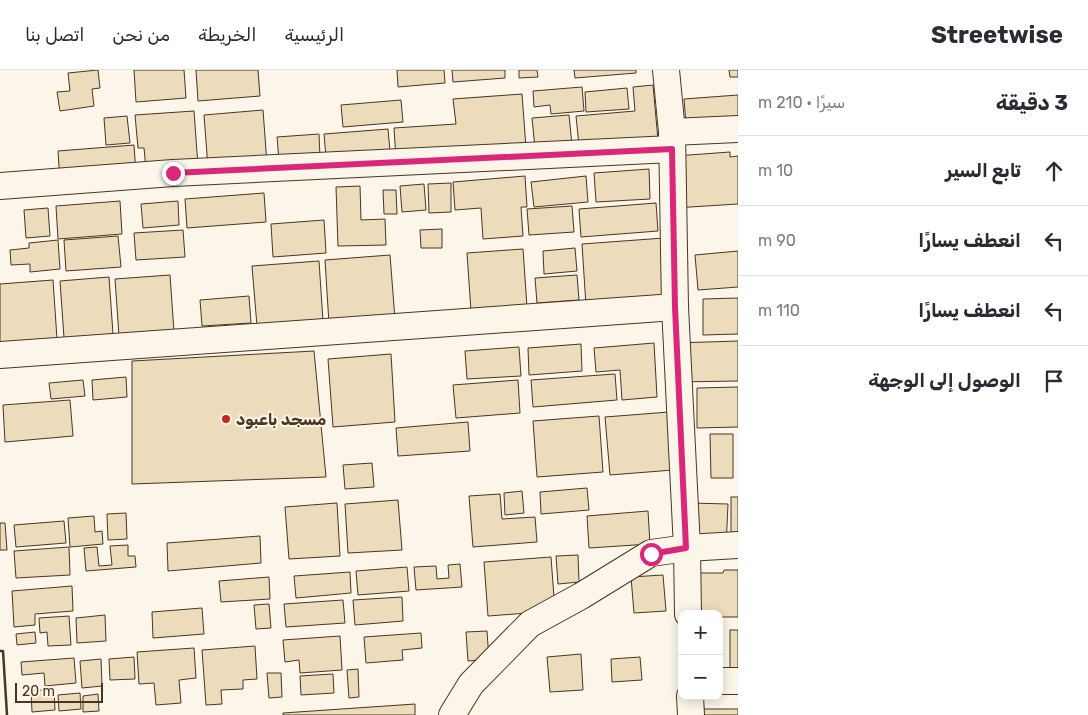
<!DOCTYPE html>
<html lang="ar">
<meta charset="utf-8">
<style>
:root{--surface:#fff;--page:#f7f7f7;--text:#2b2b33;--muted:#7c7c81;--line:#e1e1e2}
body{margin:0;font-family:Rubik,Cairo,sans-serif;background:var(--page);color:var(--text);direction:rtl}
.controls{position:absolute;right:15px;bottom:15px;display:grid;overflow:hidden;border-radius:10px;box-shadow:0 2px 12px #0003}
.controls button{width:45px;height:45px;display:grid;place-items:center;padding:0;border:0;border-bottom:1px solid var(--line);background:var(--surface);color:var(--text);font:25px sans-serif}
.scale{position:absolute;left:15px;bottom:12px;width:88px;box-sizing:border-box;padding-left:5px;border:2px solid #4a3520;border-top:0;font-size:14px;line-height:18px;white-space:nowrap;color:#4a3520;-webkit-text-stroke:4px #fbf6e9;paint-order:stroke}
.stop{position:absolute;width:15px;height:15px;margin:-11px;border:4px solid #db2777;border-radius:50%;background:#fff}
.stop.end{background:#db2777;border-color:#fff;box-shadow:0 1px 5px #0008}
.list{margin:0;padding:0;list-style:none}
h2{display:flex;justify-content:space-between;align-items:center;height:65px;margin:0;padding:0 20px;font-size:21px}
h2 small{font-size:16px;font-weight:400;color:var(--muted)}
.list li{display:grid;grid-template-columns:32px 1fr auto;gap:15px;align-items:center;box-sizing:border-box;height:70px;padding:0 20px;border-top:1px solid var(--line)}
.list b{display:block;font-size:19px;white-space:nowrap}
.list em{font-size:16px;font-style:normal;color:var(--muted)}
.icon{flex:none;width:28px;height:28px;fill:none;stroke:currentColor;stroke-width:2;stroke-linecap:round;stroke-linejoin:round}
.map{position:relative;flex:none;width:738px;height:645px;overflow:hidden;direction:ltr}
header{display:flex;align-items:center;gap:30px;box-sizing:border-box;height:70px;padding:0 25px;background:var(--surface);border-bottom:1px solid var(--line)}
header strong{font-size:24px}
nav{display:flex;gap:28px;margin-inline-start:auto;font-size:18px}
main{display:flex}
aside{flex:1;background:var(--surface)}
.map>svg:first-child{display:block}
</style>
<header>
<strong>Streetwise</strong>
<nav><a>الرئيسية</a><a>الخريطة</a><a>من نحن</a><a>اتصل بنا</a></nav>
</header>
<main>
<aside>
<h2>3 دقيقة<small>سيرًا · 210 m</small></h2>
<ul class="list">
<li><svg class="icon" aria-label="ahead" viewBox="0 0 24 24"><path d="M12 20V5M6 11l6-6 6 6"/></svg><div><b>تابع السير</b></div><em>10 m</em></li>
<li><svg class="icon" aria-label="left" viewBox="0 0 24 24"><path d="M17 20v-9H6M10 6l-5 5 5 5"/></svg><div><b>انعطف يسارًا</b></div><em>90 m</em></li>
<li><svg class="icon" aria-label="left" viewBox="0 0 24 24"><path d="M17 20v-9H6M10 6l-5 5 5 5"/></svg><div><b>انعطف يسارًا</b></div><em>110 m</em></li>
<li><svg class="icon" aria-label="arrive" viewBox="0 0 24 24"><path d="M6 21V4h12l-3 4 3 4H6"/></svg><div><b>الوصول إلى الوجهة</b></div></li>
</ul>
</aside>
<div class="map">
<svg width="738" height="645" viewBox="0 0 738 645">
<rect width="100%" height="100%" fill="#fbf6e9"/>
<g fill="#ecdcbc" stroke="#4a3520">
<path d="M98 0 100 18 92 19 94 36 60 41 57 22 70 21 68 3Z"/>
<path d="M134 0H184L186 28 136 32Z"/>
<path d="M196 0H258L260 26 198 31Z"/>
<path d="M397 0H444L445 13 398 17Z"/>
<path d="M452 0H505V8L453 12Z"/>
<path d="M519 0H537L538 7 519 8Z"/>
<path d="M574 0H636V3L575 8Z"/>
<path d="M729 0H738V7H730Z"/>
<path d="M653 15 658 70 579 76 576 46 635 41 633 17Z"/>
<path d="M582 17 584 41 551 44 550 35 534 37 533 21Z"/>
<path d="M627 18 629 39 586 42 585 22Z"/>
<path d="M522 24 526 78 396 89 394 58 456 54 453 29Z"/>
<path d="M738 25V63L687 67 684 29Z"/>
<path d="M401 30 403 52 343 57 341 35Z"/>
<path d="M263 40 267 94 208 98 204 45Z"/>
<path d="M194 41 198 96 146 100 144 78H138L135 45Z"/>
<path d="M569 45 572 75 535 78 532 48Z"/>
<path d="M127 46 130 73 106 75 104 48Z"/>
<path d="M388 59 391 93 327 99 324 64Z"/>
<path d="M319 64 320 87 279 91 277 67Z"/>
<path d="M134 75 136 104 60 111 58 81Z"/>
<path d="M730 82V87L738 86V134L674 138 675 86Z"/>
<path d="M649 99 650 129 596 132 594 103Z"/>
<path d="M525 106 527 137H521L523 166 483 169 481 138 455 140 453 112Z"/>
<path d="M586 106 588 132 534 137 531 112Z"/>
<path d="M451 113V142L429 143 428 114Z"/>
<path d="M424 114 426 140 402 142 400 116Z"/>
<path d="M360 116 361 150 385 149 386 175 338 176 336 117Z"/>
<path d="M383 120H396L397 144H384Z"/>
<path d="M264 123 266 152 187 158 185 129Z"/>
<path d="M120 131 122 164 58 169 56 136Z"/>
<path d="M178 131 179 155 143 158 141 134Z"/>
<path d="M656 133 658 161 581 167 579 139Z"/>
<path d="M572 136 574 162 529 165 527 139Z"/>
<path d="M48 138 50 166 26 168 24 140Z"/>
<path d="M324 150 326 183 273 187 271 154Z"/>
<path d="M442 159V178H421L420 160Z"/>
<path d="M183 160 185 187 136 190 134 163Z"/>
<path d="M118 166 121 197 66 201 64 170Z"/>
<path d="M664 168 669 229 586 236 582 174Z"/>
<path d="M58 170 60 199 30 202V194L11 195 10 180 29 178V173Z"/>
<path d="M575 178 577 201 544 204 543 181Z"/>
<path d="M523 179 527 237 471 241 467 183Z"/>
<path d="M738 181V217L698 220 695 185Z"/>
<path d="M390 185 395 249 329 254 325 190Z"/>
<path d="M319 191 323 251 257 256 252 196Z"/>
<path d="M170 205 174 262 119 266 115 209Z"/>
<path d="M577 205 579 230 537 233 535 208Z"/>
<path d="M109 207 113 264 64 268 60 211Z"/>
<path d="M53 210 57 269 0 273V214Z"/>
<path d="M249 226 251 253 202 256 200 230Z"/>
<path d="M738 228V264L703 265V229Z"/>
<path d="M738 271V311L676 312 675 273Z"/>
<path d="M654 273 657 327 622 330 620 300 596 302 594 278Z"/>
<path d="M581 274 582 301 529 305 528 278Z"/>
<path d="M519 277 521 306 467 309 465 281Z"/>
<path d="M314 281 326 407 132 414V291Z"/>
<path d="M391 284 395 352 333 357 328 289Z"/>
<path d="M615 304 617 330 533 337 531 310Z"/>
<path d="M126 307 127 327 93 330 92 310Z"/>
<path d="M83 310 85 326 51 329 49 313Z"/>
<path d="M518 310 520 343 456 348 453 315Z"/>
<path d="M738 317V357L697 358V318Z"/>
<path d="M70 330 73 366 5 372 3 335Z"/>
<path d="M669 342 673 400 610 405 605 347Z"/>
<path d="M599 346 603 402 537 407 533 351Z"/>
<path d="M468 352 470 381 398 386 396 358Z"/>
<path d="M710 364H733V408H711Z"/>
<path d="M372 393 374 417 345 419 343 395Z"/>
<path d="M587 418 589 440 541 444 540 422Z"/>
<path d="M522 421 524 443 505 445 504 423Z"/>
<path d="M500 424 502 449 535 447 537 472 473 477 469 426Z"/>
<rect x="731" y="427" width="7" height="54"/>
<path d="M398 430 402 480 348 483 345 434Z"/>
<path d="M337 433 340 486 289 489 285 437Z"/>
<path d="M691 433 728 434 726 478 690 477Z"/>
<path d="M648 441 650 474 589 478 587 446Z"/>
<path d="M126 443 127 469 108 470 107 444Z"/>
<path d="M94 446 95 462 102 461 103 474 70 477 68 448Z"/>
<path d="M64 451 66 473 16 477 14 455Z"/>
<path d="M0 453H5L7 480H0Z"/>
<path d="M260 466 261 493 168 501 167 473Z"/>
<path d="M128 475V486H135L136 497 86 501 84 478 97 477 99 496 112 495 110 476Z"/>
<path d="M69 477 70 505 16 508 14 481Z"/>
<path d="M578 485 579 512 558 514 556 486Z"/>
<path d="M551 487 555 541 488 546 484 492Z"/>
<path d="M460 494 462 517 416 520 414 497 436 496 437 509 449 508 448 495Z"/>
<path d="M407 497 409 521 358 525 356 501Z"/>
<path d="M724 500H738V547H719V544H699V503H723Z"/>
<path d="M350 502 351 523 296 528 294 506Z"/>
<path d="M663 505 666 541 634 543 631 507Z"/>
<path d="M269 507 270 529 221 532 219 511Z"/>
<path d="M72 516 73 541 35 544V555L14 557 12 521Z"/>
<path d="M402 527 403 551 355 555 353 530Z"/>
<path d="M343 530 345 553 286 557 284 534Z"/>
<path d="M269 534 271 558 256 559 254 535Z"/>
<path d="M202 538 204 564 153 568 152 542Z"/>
<path d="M105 545 106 571 77 573 76 548Z"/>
<path d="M69 546 71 575 48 576 47 562 40 563 39 548Z"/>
<rect x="730" y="560" width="8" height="51"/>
<path d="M487 561 489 589 468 591 466 562Z"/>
<path d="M35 562 36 573 17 575 16 564Z"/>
<path d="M421 563 422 578 402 580 403 590 366 593 364 567Z"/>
<path d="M340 566 342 600 300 603 299 590 285 592 283 570Z"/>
<path d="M255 576 257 609 243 610V619L221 620 222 634 206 635 202 580Z"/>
<path d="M194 578 196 608 179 610 181 633 156 635 154 613 139 614 137 582Z"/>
<path d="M581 584 583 620 550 622 547 587Z"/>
<path d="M134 587 135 609 110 610 109 589Z"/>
<path d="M640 587 642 610 612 612 611 589Z"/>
<path d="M74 588 76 613 45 616 44 603 22 605 21 592Z"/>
<path d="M101 589 102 616 82 618 80 591Z"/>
<path d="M358 599 359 627 349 628 347 600Z"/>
<path d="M267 603H281L282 627 269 628Z"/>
<path d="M333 604 334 623 301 625 300 606Z"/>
<path d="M54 619 55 640 32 642 31 621Z"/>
<path d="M80 623 81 639 59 641 58 625Z"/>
<path d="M98 624 99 641 83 642V626Z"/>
<path d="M415 634V645H283V643Z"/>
<rect x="692" y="639" width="46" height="6"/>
</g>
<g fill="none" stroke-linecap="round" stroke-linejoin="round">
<defs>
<g id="street">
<path d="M666 0 672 62 675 237 687 478 688 544"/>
<path d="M672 62 738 59"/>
<path d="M0 116 173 103 672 79"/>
<path d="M0 285 675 237"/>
<path d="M719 611H738"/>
<path d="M690 626 691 645"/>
<path d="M452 645 471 614 530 554 581 526 651 483 687 478 738 475"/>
</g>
</defs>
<use href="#street" stroke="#4a3520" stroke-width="28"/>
<use href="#street" stroke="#fbf6e9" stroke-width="26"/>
<path stroke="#4a3520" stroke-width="2.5" d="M0 581H3L7 645"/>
</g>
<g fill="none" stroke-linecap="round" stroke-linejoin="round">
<path stroke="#db2777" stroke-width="6" d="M173 103 672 79 675 237 686 478 651 484"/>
</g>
<circle fill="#c62828" stroke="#fbf6e9" stroke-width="2" cx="226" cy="349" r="5"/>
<g text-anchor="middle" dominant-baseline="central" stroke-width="4" stroke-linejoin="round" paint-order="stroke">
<g font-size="16" font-weight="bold" fill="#4a3520" stroke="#fbf6e9" text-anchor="start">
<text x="236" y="349">مسجد باعبود</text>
</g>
</g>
</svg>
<div class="controls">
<button>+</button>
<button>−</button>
</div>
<div class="scale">20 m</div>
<div class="stop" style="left:651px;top:484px"></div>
<div class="stop end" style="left:173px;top:103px"></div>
</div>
</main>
